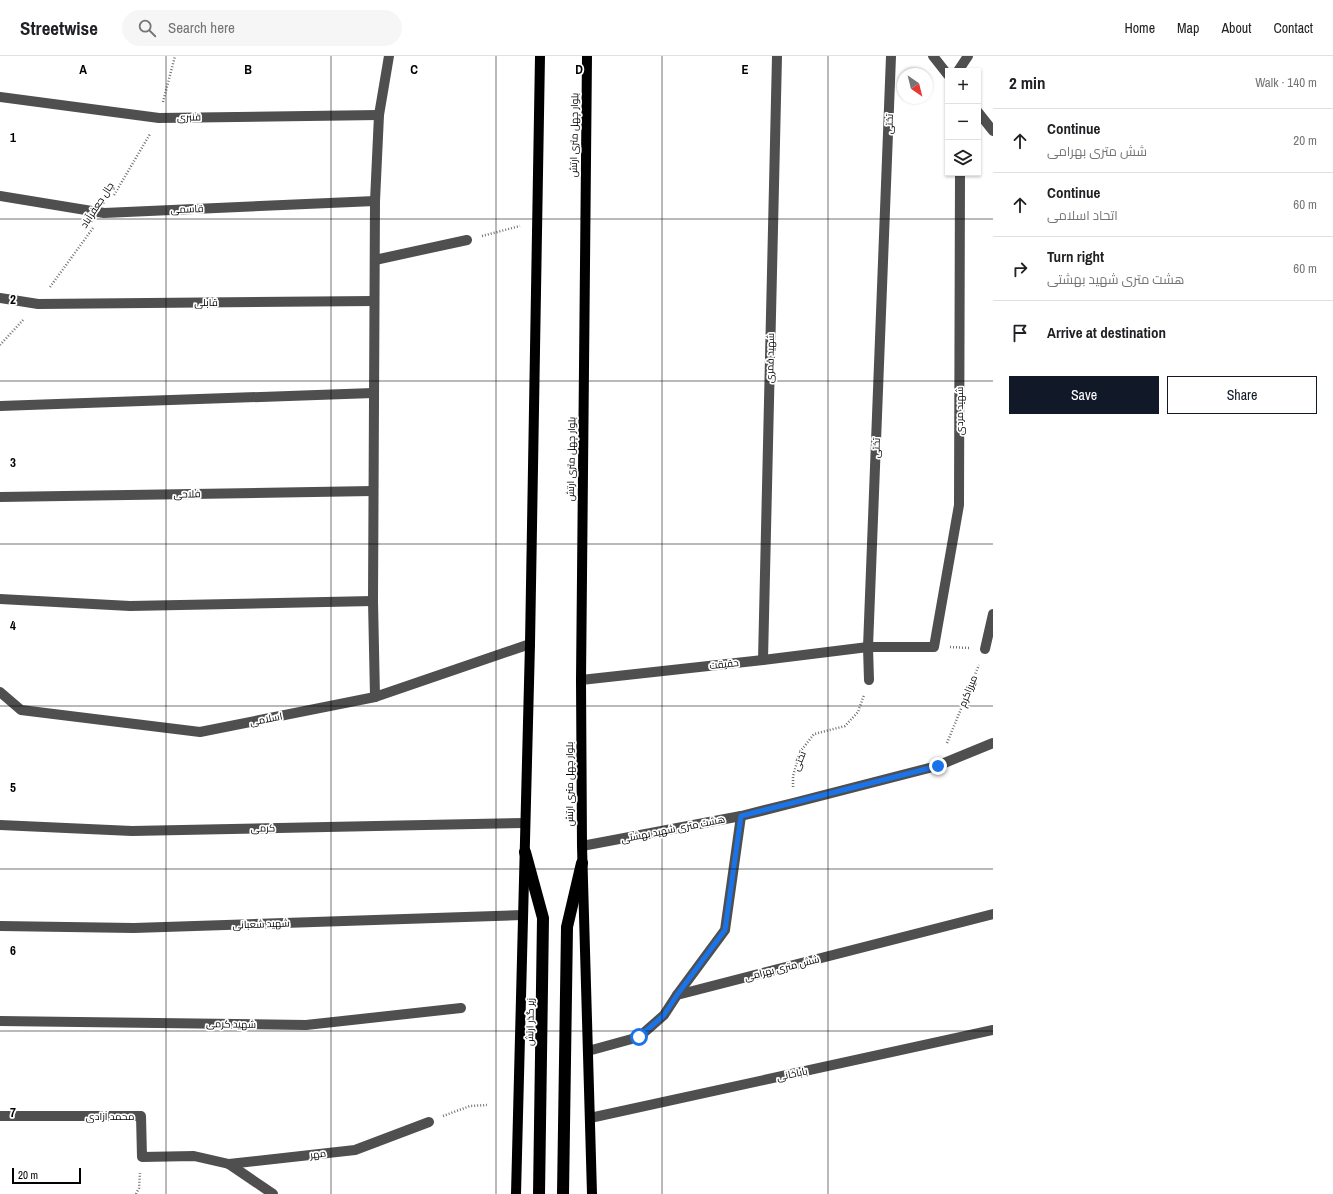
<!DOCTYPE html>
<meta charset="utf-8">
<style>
:root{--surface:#fff;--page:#f6f6f6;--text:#202124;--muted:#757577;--line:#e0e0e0;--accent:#111827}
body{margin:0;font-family:"Archivo Narrow",Cairo,sans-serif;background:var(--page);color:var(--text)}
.controls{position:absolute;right:12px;top:12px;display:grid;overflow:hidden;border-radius:0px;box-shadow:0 1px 3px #0004}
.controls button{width:36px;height:36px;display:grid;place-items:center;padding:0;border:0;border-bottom:1px solid var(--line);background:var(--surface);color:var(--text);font:20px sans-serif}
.compass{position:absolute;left:897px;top:12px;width:36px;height:36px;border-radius:50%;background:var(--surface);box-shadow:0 1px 3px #0004;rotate:145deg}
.scale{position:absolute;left:12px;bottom:10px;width:69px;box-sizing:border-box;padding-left:4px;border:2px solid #000;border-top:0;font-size:11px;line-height:14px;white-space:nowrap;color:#000;-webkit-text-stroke:3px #fff;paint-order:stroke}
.stop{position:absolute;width:12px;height:12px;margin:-9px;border:3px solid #1a73e8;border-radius:50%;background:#fff}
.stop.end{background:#1a73e8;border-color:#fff;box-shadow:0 1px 4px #0008}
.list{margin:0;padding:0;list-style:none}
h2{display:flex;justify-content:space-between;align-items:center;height:52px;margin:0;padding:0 16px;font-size:17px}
h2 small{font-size:13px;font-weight:400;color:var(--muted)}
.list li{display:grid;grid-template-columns:26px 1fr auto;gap:12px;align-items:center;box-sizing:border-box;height:64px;padding:0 16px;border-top:1px solid var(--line)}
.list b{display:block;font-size:15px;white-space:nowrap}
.list p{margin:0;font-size:13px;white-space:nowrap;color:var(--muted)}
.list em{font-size:13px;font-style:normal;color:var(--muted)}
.actions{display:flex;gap:8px;padding:12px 16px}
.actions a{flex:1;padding:9px 0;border:1px solid var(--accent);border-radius:0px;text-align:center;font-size:14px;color:var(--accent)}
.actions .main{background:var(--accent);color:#fff}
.icon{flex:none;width:22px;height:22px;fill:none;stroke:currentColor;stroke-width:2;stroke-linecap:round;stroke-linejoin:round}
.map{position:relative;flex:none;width:993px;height:1138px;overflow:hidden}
header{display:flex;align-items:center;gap:24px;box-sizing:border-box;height:56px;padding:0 20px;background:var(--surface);border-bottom:1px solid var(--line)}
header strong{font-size:19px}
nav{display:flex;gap:22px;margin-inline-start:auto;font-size:14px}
.search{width:280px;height:36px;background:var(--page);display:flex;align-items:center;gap:10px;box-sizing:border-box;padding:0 14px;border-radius:22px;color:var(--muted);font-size:15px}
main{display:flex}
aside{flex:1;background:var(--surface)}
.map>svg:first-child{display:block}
</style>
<header>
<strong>Streetwise</strong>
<div class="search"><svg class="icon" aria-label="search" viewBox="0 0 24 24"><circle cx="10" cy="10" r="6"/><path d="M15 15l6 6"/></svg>Search here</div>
<nav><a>Home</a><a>Map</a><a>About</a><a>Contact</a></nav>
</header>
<main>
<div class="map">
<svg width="993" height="1138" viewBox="0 0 993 1138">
<rect width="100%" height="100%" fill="#fff"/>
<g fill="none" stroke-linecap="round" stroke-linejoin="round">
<g stroke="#717171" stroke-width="2.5" stroke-dasharray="1 2" stroke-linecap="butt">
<path d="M163 46 175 0"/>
<path d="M114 139 150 78"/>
<path d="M482 180 520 170"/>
<path d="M50 231 93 172"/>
<path d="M0 289 24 263"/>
<path d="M950 591 969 592"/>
<path d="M947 687 979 609"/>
<path d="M793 731V720L800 696 814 678 845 670 858 656 864 639"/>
<path d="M443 1060 470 1050 487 1049"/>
<path d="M136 1138 139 1132 140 1117"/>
</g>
<g stroke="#4f4f4f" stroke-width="10">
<path d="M933 0 948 19"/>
<path d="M958 15 968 0"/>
<path d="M0 41 159 62 379 59"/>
<path d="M978 56 993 75"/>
<path d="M0 140 104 157 375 145"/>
<path d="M375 204 467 184"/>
<path d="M0 242 38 248 374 245"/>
<path d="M0 350 373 337"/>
<path d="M0 441 373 435"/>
<path d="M0 543 130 550 373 545"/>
<path d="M985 593 993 558"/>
<path d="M763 604 777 0"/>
<path d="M581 624 763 604 868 591H934L959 449 960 117"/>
<path d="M869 624 868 591 891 0"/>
<path d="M0 636 21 654 200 676 375 641 530 588"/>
<path d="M375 641 373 545 375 145 379 59 389 0"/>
<path d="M0 769 132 775 525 767"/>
<path d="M582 790 741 760 793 747 937 710 993 687"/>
<path d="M0 870 134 872 523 859"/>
<path d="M677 939 725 874 741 760"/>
<path d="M0 965 306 969 461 952"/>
<path d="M588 995 639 981 664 959 677 939 993 858"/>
<path d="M0 1060H141L142 1101 194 1100 229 1108 355 1094 429 1066"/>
<path d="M590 1062 993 974"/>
<path d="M229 1108 273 1138"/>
</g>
<g stroke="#000" stroke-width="10">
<path d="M587 0 581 624 582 790 592 1138"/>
<path d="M516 1138 530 588 540 0"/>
</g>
<g stroke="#000" stroke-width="12">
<path d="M525 796 543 862 539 1138"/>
<path d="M563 1138 567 871 582 807"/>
</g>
</g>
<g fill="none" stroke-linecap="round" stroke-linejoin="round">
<path stroke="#1a73e8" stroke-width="5" d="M639 981 664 959 677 939 725 874 741 760 938 710"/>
</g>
<path fill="none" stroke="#000" stroke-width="1" stroke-opacity="0.55" d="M166 0V1138M331 0V1138M496 0V1138M662 0V1138M828 0V1138M0 163H993M0 325H993M0 488H993M0 650H993M0 813H993M0 975H993"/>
<g text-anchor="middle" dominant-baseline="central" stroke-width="3.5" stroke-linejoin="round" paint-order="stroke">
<g font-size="10" fill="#000" stroke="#fff">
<text transform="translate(189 61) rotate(-1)">قنبری</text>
<text transform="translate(889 68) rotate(-88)">تختی</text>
<text transform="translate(574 79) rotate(-89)">بلوار چهل متری ارتش</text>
<text transform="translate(97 149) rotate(-57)">چال جعفرآباد</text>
<text transform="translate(187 153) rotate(-2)">قاسمی</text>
<text x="206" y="246">قابلی</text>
<text transform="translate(770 302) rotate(-89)">شهید قمری</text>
<text transform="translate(959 355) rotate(-90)">شهید مردی</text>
<text transform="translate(876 392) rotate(-88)">تختی</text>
<text transform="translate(571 403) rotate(-89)">بلوار چهل متری ارتش</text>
<text transform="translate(187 438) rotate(-1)">فلاحی</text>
<text transform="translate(724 608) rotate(-6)">حقیقت</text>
<text transform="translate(968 635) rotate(-68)">میرزاکرم</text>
<text transform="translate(266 663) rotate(-11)">اسلامی</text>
<text transform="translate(799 705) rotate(-68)">تختی</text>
<text transform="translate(569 728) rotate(-90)">بلوار چهل متری ارتش</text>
<text transform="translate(263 772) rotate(-1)">کرمی</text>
<text transform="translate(673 773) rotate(-11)">هشت متری شهید بهشتی</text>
<text transform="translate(261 868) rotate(-2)">شهید شعبانی</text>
<text transform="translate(782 912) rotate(-14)">شش متری بهرامی</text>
<text transform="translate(530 966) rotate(-89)">زیر گذر ارتش</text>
<text transform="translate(231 968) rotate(1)">شهید کرمی</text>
<text transform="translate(792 1018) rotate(-12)">باباخانی</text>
<text x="110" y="1060">محمد آزادی</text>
<text transform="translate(318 1098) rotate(-7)">مهر</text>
</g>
</g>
<g font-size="13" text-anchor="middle" font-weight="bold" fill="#000" stroke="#fff" stroke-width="3.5" stroke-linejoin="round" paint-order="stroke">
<text x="83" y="18">A</text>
<text x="248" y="18">B</text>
<text x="414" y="18">C</text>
<text x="579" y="18">D</text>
<text x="745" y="18">E</text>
<text x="13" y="86">1</text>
<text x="13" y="248">2</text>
<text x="13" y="411">3</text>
<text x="13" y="574">4</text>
<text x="13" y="736">5</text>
<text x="13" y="899">6</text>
<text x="13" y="1061">7</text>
</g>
</svg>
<div class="controls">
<button>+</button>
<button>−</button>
<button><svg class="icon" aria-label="layers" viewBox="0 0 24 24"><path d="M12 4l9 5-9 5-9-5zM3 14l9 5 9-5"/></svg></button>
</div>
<svg class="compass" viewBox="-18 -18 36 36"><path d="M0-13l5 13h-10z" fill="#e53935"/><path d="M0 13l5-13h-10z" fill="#757577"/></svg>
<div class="scale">20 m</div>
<div class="stop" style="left:639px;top:981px"></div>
<div class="stop end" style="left:938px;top:710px"></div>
</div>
<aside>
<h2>2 min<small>Walk · 140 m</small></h2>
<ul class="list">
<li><svg class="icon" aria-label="ahead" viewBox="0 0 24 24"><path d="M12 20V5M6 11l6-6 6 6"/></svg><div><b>Continue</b><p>شش متری بهرامی</p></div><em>20 m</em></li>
<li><svg class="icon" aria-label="ahead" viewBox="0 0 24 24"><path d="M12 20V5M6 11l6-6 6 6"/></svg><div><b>Continue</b><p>اتحاد اسلامی</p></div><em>60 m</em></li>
<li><svg class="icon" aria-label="right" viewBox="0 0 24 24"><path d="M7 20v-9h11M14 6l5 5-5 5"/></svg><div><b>Turn right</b><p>هشت متری شهید بهشتی</p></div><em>60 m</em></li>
<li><svg class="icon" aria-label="arrive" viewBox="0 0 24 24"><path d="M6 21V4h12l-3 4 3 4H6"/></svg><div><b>Arrive at destination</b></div></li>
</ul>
<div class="actions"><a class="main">Save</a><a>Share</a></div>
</aside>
</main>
